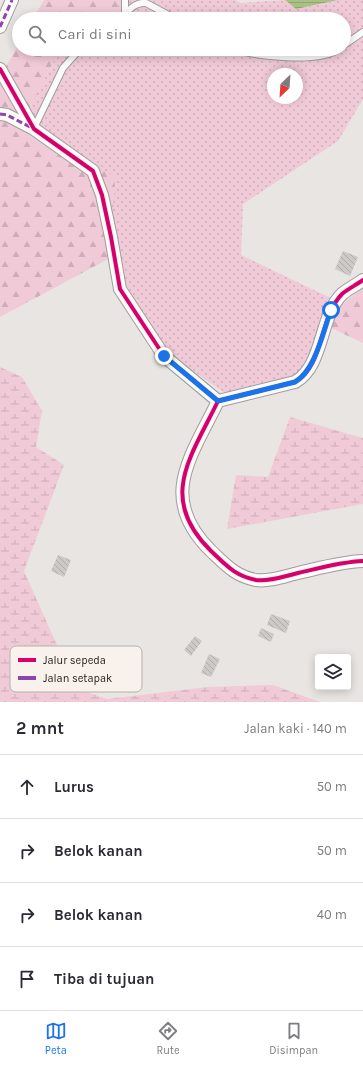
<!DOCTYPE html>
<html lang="id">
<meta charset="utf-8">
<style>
:root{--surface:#fff;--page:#f7f7f7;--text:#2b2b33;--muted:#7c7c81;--line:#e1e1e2;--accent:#1a73e8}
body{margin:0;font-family:Karla,sans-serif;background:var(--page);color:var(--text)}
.controls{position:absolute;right:12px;bottom:12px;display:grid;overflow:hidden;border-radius:4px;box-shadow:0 2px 10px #0003}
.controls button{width:36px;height:36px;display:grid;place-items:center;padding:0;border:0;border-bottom:1px solid var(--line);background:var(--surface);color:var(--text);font:20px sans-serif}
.compass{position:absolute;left:267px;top:68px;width:36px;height:36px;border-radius:50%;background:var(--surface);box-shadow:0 2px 10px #0003;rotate:205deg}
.stop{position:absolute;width:12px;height:12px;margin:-9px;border:3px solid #1a73e8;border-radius:50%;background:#fff}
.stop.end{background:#1a73e8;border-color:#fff;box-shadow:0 1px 4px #0008}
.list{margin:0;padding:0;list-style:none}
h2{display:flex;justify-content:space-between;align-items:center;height:52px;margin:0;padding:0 16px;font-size:17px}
h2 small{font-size:13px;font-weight:400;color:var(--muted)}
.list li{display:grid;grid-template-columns:26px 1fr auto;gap:12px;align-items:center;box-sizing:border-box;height:64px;padding:0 16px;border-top:1px solid var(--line)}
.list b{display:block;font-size:15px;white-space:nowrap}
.list em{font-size:13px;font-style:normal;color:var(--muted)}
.icon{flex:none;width:22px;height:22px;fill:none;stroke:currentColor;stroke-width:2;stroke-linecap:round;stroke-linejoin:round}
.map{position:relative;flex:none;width:363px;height:702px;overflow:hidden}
.search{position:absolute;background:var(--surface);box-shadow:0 2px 10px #0003;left:12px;right:12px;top:12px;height:44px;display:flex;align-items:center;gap:10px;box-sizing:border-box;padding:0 14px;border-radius:22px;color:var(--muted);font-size:15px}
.sheet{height:308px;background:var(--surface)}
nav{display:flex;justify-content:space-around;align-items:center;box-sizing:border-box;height:56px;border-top:1px solid var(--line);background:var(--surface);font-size:11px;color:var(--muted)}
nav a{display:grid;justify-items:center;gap:2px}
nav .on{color:var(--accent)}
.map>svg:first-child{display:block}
</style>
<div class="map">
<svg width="363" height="702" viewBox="0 0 363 702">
<defs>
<pattern id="grass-dots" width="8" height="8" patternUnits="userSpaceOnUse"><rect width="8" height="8" fill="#f1cad8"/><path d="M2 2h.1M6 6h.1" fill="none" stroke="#ceadb9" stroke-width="1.8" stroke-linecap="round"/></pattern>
<pattern id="forest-firs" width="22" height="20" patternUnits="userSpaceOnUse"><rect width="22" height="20" fill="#f1cad8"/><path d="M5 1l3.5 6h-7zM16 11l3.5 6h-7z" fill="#ceadb9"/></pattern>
<pattern id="wetland-marsh" width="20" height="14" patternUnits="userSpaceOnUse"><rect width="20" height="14" fill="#f1cad8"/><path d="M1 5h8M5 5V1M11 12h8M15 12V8" fill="none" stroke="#ceadb9"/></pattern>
<pattern id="water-rules" width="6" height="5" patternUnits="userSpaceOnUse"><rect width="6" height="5" fill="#aac186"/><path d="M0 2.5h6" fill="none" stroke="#92a573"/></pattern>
<pattern id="building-back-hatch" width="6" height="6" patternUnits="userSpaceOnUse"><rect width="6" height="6" fill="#ccc9c7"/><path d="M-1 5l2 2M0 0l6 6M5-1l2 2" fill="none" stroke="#afacaa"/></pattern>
</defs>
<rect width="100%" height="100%" fill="#e8e5e2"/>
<path fill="url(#grass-dots)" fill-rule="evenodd" d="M119 0H235L241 3 285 0 296 9 338 0H363V99L338 141 243 204 241 255 343 304 297 377 234 399 167 353 110 258 23 120 60 49H344V19H114ZM273 74H297V98H273Z"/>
<g fill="url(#forest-firs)">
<path d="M44 0H119L114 19H33Z"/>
<path d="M19 44V49H60L23 120 115 177 110 258 0 317V77Z"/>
<path d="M363 287V343L329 327 343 304Z"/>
</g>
<g fill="url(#wetland-marsh)">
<path d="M0 367 22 377 42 411 36 447 64 465 24 571 76 688 107 699 208 687 273 685 320 702H0Z"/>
<path d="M290 417 363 438V504L227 529 236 475 268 477Z"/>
</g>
<path fill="url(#water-rules)" d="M285 0H338L296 9Z"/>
<g fill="url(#building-back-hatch)">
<path d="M343 251 358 257 350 276 335 269Z"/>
<path d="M58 555 71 560 64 577 51 571Z"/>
<path d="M271 614 290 621 286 633 267 625Z"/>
<path d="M261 628 274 634 271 642 258 636Z"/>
<path d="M195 636 202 641 191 656 184 650Z"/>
<path d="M209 654 220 659 211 677 201 673Z"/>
</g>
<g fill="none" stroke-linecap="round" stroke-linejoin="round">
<defs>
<g id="lane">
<path d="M125 15V0"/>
<path d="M122 19C128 10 135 2 146 3L176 19"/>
<path d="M344 45 363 32"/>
<path d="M232 49C256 56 318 64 339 49"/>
<path d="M34 128 63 68 80 49"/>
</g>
<g id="street">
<path d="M0 27 12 0"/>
<path d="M0 69 34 129 93 171 102 195 111 237 120 289 164 356 218 401"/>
<path d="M0 114 7 115 34 129"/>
<path d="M363 280C356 285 348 289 342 294 319 317 324 366 295 382L218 401C191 457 157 498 211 551 226 565 235 576 256 580 269 582 285 576 298 573 320 568 340 562 363 561"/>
</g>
</defs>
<use href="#lane" stroke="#9f9d9b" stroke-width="8"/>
<use href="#street" stroke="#9f9d9b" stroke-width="14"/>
<use href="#lane" stroke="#fcfbfb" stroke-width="6"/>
<use href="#street" stroke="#fcfbfb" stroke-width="12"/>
<g stroke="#8e44ad" stroke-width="3" stroke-dasharray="6 3" stroke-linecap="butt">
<path d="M0 27 12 0"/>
<path d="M0 114 7 115 32 128"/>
</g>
<defs>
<g id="cycleway">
<path d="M0 69 34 129 93 171 102 195 111 237 120 289 164 356 218 401"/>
<path d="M363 280C356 285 348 289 342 294 319 317 324 366 295 382L218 401C191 457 157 498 211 551 226 565 235 576 256 580 269 582 285 576 298 573 320 568 340 562 363 561"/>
</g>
</defs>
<use href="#cycleway" stroke="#f8f1ec" stroke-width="6"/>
<use href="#cycleway" stroke="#d6006c" stroke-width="4"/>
</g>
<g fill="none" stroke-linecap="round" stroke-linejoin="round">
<path stroke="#1a73e8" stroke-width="5" d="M164 356 218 401 295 382C315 371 323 332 331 310"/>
</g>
<rect x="10" y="646" width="132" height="46" rx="6" fill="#f8f1ec" stroke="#b7b1ad" stroke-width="1"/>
<rect x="18" y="658" width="18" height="4" fill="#d6006c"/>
<rect x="18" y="676" width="18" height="4" fill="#8e44ad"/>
<g font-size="11" fill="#1e1b19">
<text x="43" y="664">Jalur sepeda</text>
<text x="43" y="682">Jalan setapak</text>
</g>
</svg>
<div class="controls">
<button><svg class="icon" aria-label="layers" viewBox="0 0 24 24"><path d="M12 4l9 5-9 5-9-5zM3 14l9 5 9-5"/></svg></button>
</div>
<svg class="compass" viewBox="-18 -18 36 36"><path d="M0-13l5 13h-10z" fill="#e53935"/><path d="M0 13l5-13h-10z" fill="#7c7c81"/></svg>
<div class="stop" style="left:331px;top:310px"></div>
<div class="stop end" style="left:164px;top:356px"></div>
<div class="search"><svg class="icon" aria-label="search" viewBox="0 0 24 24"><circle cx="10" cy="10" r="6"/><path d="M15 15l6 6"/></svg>Cari di sini</div>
</div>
<section class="sheet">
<h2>2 mnt<small>Jalan kaki · 140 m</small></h2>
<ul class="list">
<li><svg class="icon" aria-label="ahead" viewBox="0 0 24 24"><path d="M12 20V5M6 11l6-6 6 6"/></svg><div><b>Lurus</b></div><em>50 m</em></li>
<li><svg class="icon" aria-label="right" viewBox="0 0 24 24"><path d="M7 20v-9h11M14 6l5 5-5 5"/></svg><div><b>Belok kanan</b></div><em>50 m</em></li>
<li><svg class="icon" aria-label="right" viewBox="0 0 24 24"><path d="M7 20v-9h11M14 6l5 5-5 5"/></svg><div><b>Belok kanan</b></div><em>40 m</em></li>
<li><svg class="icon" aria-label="arrive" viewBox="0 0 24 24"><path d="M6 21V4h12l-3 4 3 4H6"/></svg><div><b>Tiba di tujuan</b></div></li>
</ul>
</section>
<nav>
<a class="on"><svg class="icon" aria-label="map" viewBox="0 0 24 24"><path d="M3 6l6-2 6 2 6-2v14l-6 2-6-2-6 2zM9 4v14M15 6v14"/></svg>Peta</a>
<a><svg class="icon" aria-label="directions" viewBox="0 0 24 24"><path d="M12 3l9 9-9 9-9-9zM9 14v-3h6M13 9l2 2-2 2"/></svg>Rute</a>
<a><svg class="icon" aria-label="saved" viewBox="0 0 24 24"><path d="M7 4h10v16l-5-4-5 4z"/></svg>Disimpan</a>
</nav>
